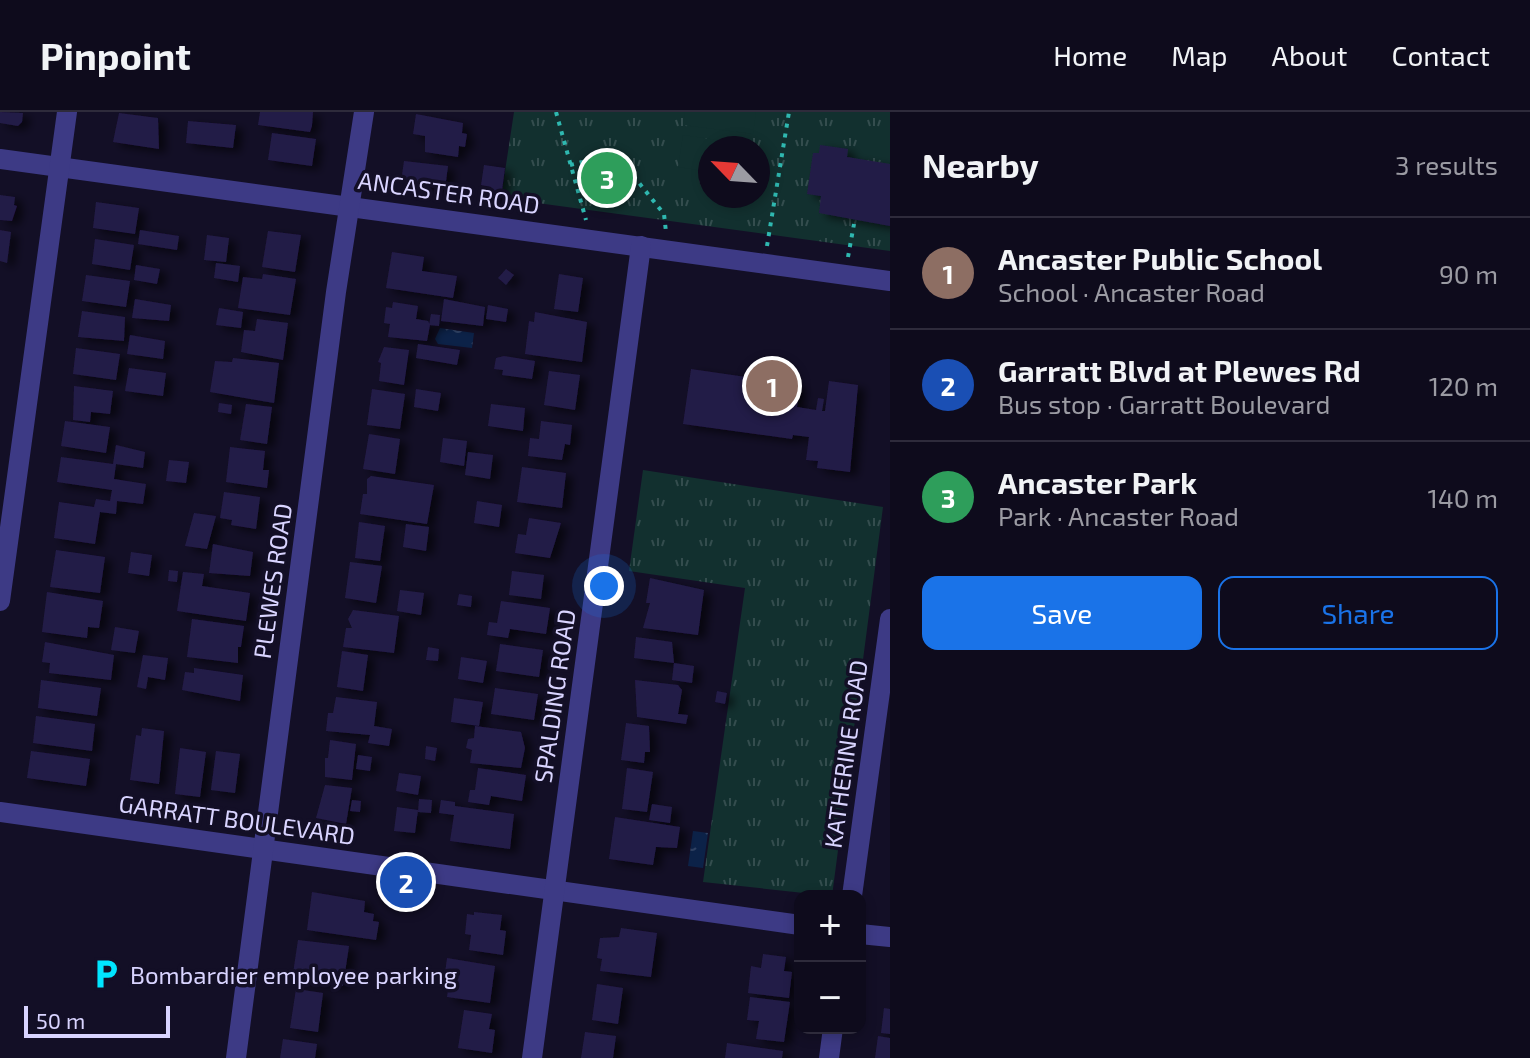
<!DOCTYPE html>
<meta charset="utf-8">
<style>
:root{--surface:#0e0b1c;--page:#1c1929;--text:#f1f3f6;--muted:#9b9ba3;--line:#2e2b3b;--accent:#1a73e8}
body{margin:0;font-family:"Exo 2",sans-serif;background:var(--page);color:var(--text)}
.controls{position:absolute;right:24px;bottom:24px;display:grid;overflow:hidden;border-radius:16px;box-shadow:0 4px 12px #0003}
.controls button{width:72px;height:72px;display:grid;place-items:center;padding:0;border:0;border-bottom:2px solid var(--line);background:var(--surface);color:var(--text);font:40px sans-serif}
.compass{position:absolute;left:698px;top:24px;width:72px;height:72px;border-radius:50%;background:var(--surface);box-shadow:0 4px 12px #0003;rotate:295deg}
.scale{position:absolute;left:24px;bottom:20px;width:146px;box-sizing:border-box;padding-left:8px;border:4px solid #d9d4ff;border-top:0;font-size:22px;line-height:28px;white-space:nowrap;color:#d9d4ff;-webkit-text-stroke:6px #130f26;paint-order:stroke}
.you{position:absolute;left:604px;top:474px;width:28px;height:28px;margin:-20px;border:6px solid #fff;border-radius:50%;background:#1a73e8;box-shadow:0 0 0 12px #1a73e833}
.badge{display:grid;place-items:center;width:52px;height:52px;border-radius:50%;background:var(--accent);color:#fff;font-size:26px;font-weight:700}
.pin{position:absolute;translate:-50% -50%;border:4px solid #fff;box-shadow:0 2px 8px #0006}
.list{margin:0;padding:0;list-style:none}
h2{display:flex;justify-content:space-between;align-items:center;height:104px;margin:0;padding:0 32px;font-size:34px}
h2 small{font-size:26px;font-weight:400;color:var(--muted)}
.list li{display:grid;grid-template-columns:52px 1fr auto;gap:24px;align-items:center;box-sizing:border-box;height:112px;padding:0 32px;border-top:2px solid var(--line)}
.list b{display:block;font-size:30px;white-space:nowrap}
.list p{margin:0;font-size:26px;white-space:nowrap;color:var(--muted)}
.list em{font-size:26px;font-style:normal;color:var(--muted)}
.actions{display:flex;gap:16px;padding:24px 32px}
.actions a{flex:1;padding:18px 0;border:2px solid var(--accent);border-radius:16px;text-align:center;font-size:28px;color:var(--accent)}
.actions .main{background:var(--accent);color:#fff}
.map{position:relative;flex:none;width:890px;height:946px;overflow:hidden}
header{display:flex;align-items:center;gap:48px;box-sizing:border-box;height:112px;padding:0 40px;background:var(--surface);border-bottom:2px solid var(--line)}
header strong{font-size:38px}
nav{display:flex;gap:44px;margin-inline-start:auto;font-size:28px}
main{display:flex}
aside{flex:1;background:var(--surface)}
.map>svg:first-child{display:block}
</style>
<header>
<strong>Pinpoint</strong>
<nav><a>Home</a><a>Map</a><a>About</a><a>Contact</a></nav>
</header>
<main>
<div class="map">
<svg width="890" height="946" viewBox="0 0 890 946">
<defs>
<pattern id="grass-tufts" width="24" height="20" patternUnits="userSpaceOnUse" patternTransform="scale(2)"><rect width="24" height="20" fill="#12302f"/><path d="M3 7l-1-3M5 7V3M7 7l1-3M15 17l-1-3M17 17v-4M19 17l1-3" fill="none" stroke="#344d4e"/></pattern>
<pattern id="water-ripples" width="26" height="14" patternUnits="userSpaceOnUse" patternTransform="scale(2)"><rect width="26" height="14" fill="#0c2248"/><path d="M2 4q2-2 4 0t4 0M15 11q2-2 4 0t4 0" fill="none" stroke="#2f4163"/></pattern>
<filter id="shadow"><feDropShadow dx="7" dy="4" stdDeviation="4" flood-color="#0009"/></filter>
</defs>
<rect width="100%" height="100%" fill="#130f26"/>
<g fill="url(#grass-tufts)" fill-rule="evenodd">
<path d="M514 0H890V139L501 86ZM710 36H758V84H710Z"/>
<path d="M643 358 883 395 832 784 703 770 745 476 629 459Z"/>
</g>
<g fill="#12302f">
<path d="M685 0H756L753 22 683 13Z"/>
<path d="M683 23 752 33V36H710V60L678 55Z"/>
</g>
<g fill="url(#water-ripples)">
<path d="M440 216 474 221 472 236 438 232 435 227Z"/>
<path d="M693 719 708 721 703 756 688 754Z"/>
</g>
<g fill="#241b47" filter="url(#shadow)">
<path d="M0 0 23 1 22 10 18 14 0 11Z"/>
<path d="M260 0H313L312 14 310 20 258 13Z"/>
<path d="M119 1 158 6 159 37 113 30Z"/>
<path d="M416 2 463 11 462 21 467 22 465 35 459 34 458 45 425 40V24L413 22Z"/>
<path d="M188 9 236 13 233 36 186 31Z"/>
<path d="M272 21 316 27 312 54 268 48Z"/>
<path d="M820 33 848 37 847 45 890 52V114L819 101 821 84 807 82 813 41H819Z"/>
<path d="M404 49 448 54 445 77 401 70Z"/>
<path d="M484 53 505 56 501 86 490 84 491 75 481 73Z"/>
<path d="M0 83 15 85 14 93 17 94 12 109 0 108Z"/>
<path d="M96 90 139 96 135 122 93 116Z"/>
<path d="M0 118 11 120 7 151 0 149Z"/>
<path d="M140 118 179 124 177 138 138 132Z"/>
<path d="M268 119 301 123 295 160 262 155Z"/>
<path d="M207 123 229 126 226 150 204 148Z"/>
<path d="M95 127 134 133 130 158 92 152Z"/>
<path d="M392 140 424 145 422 159 457 164 453 186 386 176Z"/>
<path d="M216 151 240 154 238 170 214 166Z"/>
<path d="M136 153 160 157 157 172 134 168Z"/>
<path d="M506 157 514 163 506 173 498 166Z"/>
<path d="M263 162 296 167 290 203 238 196 243 165 262 167Z"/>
<path d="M559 162 583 166 578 200 554 197Z"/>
<path d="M86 163 130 169 126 195 82 189Z"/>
<path d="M135 187 171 193 169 209 132 206Z"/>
<path d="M444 187 485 195 483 214 441 209Z"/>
<path d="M393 190 418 194 416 207 428 209 430 213 427 229 388 225 390 212 384 211 386 195 392 196Z"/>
<path d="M488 193 508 197 506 210 486 207Z"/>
<path d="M219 196 243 200 241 216 216 213Z"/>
<path d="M82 199 125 205 124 229 78 225Z"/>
<path d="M535 200 587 210 582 250 525 242 529 209 534 210Z"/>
<path d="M431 202 440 203 439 214 429 213Z"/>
<path d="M257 207 288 211 283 248 241 240 244 218 255 219Z"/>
<path d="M130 223 165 229 163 247 127 242Z"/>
<path d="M418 232 460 238 457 253 416 246Z"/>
<path d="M384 235 409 238 404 273 379 269 381 251 378 250Z"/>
<path d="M76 236 120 242 116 268 73 262Z"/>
<path d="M504 244 535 249 532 267 502 263 503 258 494 257 496 246Z"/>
<path d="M233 246 279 251 274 291 210 280 215 249 232 250Z"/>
<path d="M129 256 166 261 163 284 125 279Z"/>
<path d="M691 257 781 270 782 266 789 267V271L800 273 797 295 816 298 818 286 824 287 822 299H825L829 269 858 273 850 360 817 356 818 349 806 348 809 325 793 323 792 327 683 312Z"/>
<path d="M549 259 580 263 575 298 544 293Z"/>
<path d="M74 274 113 279 110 302 91 300 90 310 73 308Z"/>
<path d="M372 277 405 282 400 317 367 313Z"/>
<path d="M416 277 441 281 438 299 414 295Z"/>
<path d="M219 291 232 293 231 302 218 300Z"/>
<path d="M246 292 272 295 267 332 240 328Z"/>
<path d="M491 292 525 296 523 319 488 314Z"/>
<path d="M65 309 110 315 106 341 61 334Z"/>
<path d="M541 309 572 313 570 333 565 332 562 348 528 344 530 326 539 327Z"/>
<path d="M369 322 400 327 395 362 363 357Z"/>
<path d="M443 326 467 329 464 354 440 350Z"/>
<path d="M116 333 145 340 143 356 116 352 114 367 146 372 143 392 117 389 116 402 100 400 95 432 54 426 59 390 94 395 96 387 110 389 112 378 57 370 61 345 113 352Z"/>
<path d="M230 335 265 339 263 358H269L267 376 226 370Z"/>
<path d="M468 340 493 343 490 367 465 363Z"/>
<path d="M169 348 189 350 186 371 166 369Z"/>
<path d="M522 355 566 361 562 396 517 390Z"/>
<path d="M371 364 434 373 427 412 360 402 363 382H367V367Z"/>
<path d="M224 380 260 385 256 417 231 413 232 408 220 406Z"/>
<path d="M477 389 502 393 499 415 474 411Z"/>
<path d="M194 401 216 404 207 437 185 434Z"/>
<path d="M529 406 561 411 550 446 515 441 518 422 526 423Z"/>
<path d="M359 410 385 414 380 449 355 446Z"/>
<path d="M406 412 429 415 426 439 403 435Z"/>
<path d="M213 432 253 440 250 464 209 461Z"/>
<path d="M56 438 105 445 100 481 50 475Z"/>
<path d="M131 440 152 443 149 464 128 461Z"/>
<path d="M350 450 382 454 376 491 345 486Z"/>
<path d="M169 458 178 459 177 470 168 469Z"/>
<path d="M512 459 544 463 541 487 509 483Z"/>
<path d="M183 460 204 462 202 474 250 481 246 509 177 499Z"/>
<path d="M650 466 704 478 698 523 643 516 650 491H646Z"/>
<path d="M400 478 424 481 421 503 397 499Z"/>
<path d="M47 480 103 489 99 516 88 515 87 526 42 520Z"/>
<path d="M459 482 472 484 471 495 457 493Z"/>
<path d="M501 489 550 496 546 522 510 517 508 526 487 523 489 510 497 511Z"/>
<path d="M353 498 399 504 394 541 343 535 346 516H352L348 507Z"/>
<path d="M192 507 244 514 241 535H238V551L187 545Z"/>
<path d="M115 515 139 519 135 541 111 538Z"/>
<path d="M636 525 672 530 674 551 634 546Z"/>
<path d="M45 530 114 543 111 568 49 561 50 551 42 550Z"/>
<path d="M500 532 543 538 539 565 496 559Z"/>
<path d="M428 535 439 537 438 549 426 548Z"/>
<path d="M342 539 368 543 363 579 337 575Z"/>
<path d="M143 543 168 546 165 568 148 565 146 577 137 575Z"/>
<path d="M461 545 487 549 483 571 458 567Z"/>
<path d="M674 551 694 554 692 571 672 568Z"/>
<path d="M194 556 243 563 240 589 182 578 185 560 194 561Z"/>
<path d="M41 568 101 576 97 604 38 596Z"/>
<path d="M635 568 678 573 682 578 678 602 688 603 686 612 637 605Z"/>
<path d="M495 576 538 582 534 608 491 602Z"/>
<path d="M717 579 727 581 725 592 715 590Z"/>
<path d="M336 585 377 590 374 614 392 617 389 634 368 631 370 623 326 619 328 601H333Z"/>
<path d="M454 586 483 590 479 614 451 610Z"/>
<path d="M36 604 95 612 92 639 33 631Z"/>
<path d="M626 611 649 614 650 640H645L644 651 621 648Z"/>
<path d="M475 614 521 620 525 636 521 656 470 651 472 638 466 636 468 627 474 626Z"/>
<path d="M142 616 164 619 159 672 130 668 136 623 141 624Z"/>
<path d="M330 628 356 632 352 668 325 665V646H328Z"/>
<path d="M426 634 437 636 435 649 425 647Z"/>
<path d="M180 636 206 640 200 685 175 682Z"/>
<path d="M31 639 90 647 86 674 27 666Z"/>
<path d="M216 639 240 642 235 681 211 678Z"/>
<path d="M358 643 372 645 370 659 356 657Z"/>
<path d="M478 656 526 663 522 689 491 684 489 693 468 690 470 678H475Z"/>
<path d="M627 656 653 660 647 700 622 697Z"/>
<path d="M399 661 421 664 418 683 396 679Z"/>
<path d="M325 673 352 676 346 712 316 706Z"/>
<path d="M419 687 432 688 431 701 418 700Z"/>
<path d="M352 688 361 689 360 700 350 699Z"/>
<path d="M441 688 455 690V694L514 702 510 737 450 729 454 703 439 701Z"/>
<path d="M652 692 672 695 670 711 649 708Z"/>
<path d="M397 695 418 698 415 721 394 719Z"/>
<path d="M615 705 680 715 677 736 656 735 653 753 609 747Z"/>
<path d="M312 780 365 789 364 800 374 802 373 809 379 810 376 828 307 818Z"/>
<path d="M474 800 502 803 500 818 506 819 503 843 469 838 471 823 465 822 467 802 474 803Z"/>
<path d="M621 816 657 821 651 865 600 859 602 847 597 846 600 826 619 825Z"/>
<path d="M298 828 349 834 343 874 292 868Z"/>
<path d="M763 842 786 845 784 859 792 860 789 886 748 881 751 854 761 856Z"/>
<path d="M447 846 495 854 490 891 447 885 450 862 445 861Z"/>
<path d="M597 872 623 876 618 912 592 908Z"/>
<path d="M296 877 323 881 318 920 290 916Z"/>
<path d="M750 885 790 890 784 930 756 927 759 909 747 908Z"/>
<path d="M884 896 890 897V922L881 921Z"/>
<path d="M464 898 492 902 489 917 495 918 492 941 458 936Z"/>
<path d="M585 920 616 924 613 946H581Z"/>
<path d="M878 924 890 926V946H875Z"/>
<path d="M283 927 317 932 315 946H280Z"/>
<path d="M727 931 783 939 782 946H725Z"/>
</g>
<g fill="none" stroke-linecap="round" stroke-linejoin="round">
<g stroke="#2fb8b0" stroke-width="4" stroke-dasharray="4 6" stroke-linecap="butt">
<path d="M556 0 586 108"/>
<path d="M570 53 600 46"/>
<path d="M627 56 664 102 666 120"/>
<path d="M767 134 789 0"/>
<path d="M848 145 854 112"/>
</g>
<g stroke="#3d3a85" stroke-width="20">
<path d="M0 47 890 169"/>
<path d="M0 489 67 0"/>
<path d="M0 700 800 813"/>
<path d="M852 784 890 507"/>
<path d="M860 822 890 825"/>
<path d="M236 946 336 180 364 0"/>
<path d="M532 946 641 134"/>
<path d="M829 946 833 916"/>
</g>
</g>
<defs>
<symbol id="parking-bare" viewBox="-9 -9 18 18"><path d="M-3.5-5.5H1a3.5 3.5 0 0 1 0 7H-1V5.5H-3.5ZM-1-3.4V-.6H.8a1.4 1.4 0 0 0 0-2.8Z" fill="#00e5ff" stroke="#130f26" stroke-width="2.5" paint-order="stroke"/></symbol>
</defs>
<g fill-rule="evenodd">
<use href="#parking-bare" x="84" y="840" width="44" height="44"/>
</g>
<g text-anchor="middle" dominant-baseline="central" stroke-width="7" stroke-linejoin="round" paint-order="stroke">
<g font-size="24" fill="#d9d4ff" stroke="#130f26">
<text transform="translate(449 80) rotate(8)">ANCASTER ROAD</text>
<text transform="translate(272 469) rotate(-82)">PLEWES ROAD</text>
<text transform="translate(554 584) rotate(-82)">SPALDING ROAD</text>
<text transform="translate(845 642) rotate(-82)">KATHERINE ROAD</text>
<text transform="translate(237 707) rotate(8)">GARRATT BOULEVARD</text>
</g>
<g font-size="24" fill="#d9d4ff" stroke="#130f26" text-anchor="start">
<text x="130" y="862">Bombardier employee parking</text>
</g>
</g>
</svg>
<div class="controls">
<button>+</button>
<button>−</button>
</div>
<svg class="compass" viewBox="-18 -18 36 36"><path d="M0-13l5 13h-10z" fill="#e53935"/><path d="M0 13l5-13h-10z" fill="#9b9ba3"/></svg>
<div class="scale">50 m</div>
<div class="you"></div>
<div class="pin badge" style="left:772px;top:274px;background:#8d6e63">1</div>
<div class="pin badge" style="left:406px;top:770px;background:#1a4fb4">2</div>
<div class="pin badge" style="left:607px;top:66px;background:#2e9e5b">3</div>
</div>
<aside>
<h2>Nearby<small>3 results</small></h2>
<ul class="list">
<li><span class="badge" style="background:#8d6e63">1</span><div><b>Ancaster Public School</b><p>School · Ancaster Road</p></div><em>90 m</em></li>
<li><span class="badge" style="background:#1a4fb4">2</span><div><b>Garratt Blvd at Plewes Rd</b><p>Bus stop · Garratt Boulevard</p></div><em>120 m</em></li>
<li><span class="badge" style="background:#2e9e5b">3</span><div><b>Ancaster Park</b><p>Park · Ancaster Road</p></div><em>140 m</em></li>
</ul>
<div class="actions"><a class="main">Save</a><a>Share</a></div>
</aside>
</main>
